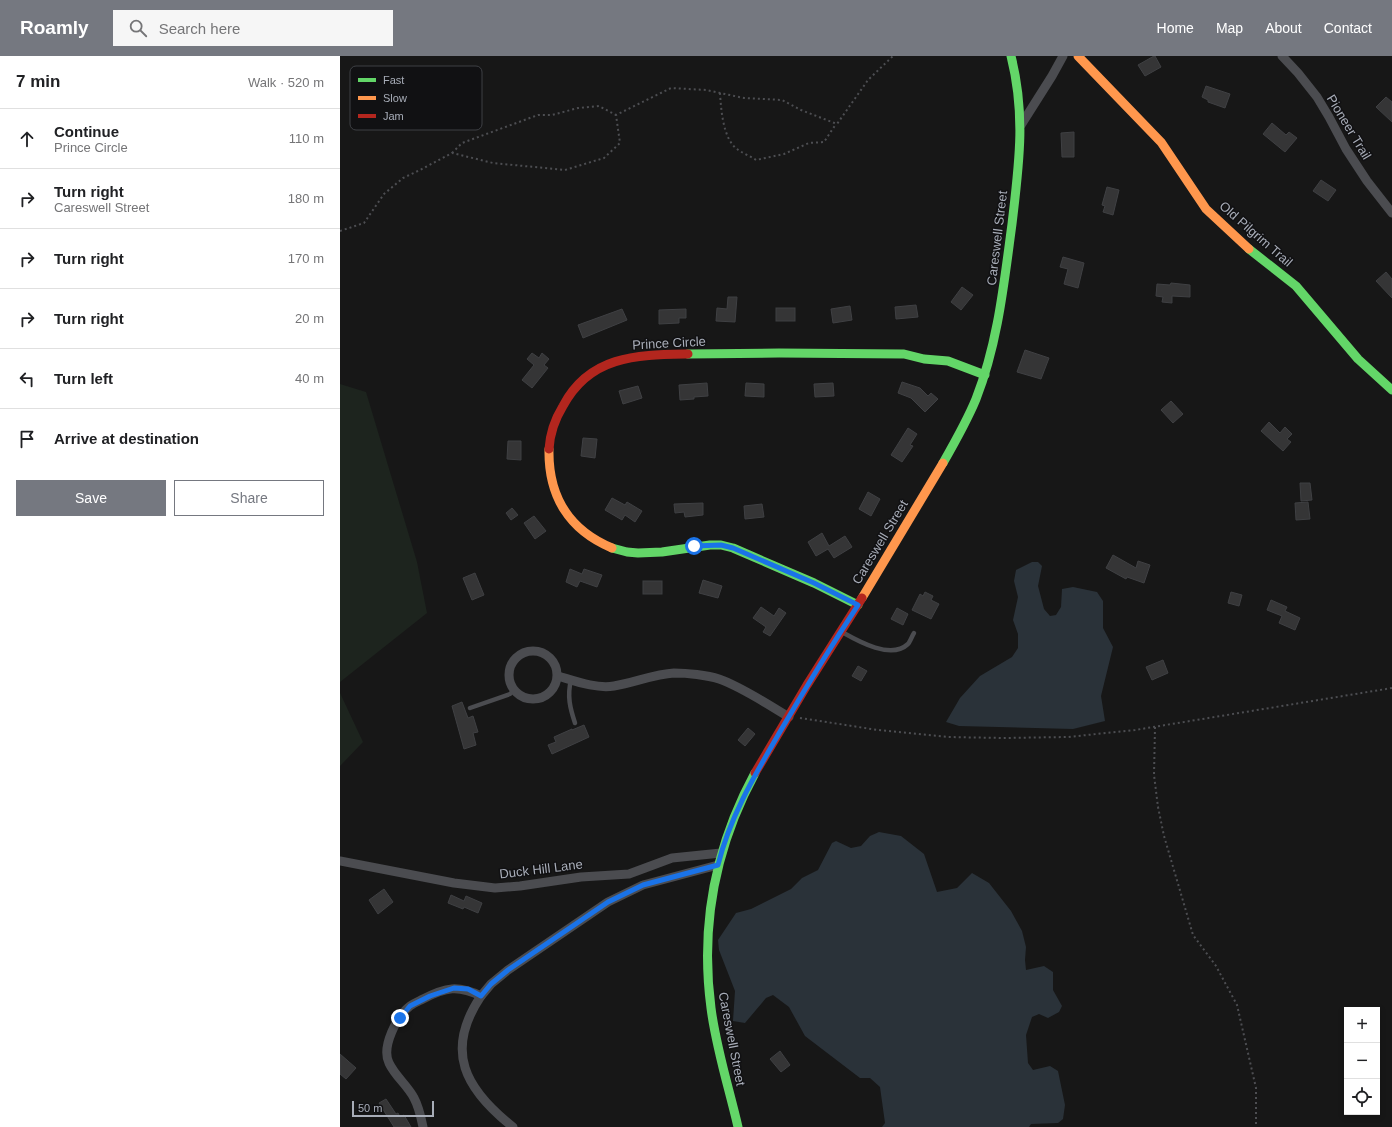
<!DOCTYPE html>
<meta charset="utf-8">
<style>
:root{--surface:#fff;--page:#f6f6f6;--text:#202124;--muted:#757577;--line:#e0e0e0;--accent:#757880}
body{margin:0;font-family:Helvetica,sans-serif;background:var(--page);color:var(--text)}
.controls{position:absolute;right:12px;bottom:12px;display:grid;overflow:hidden;border-radius:0px;box-shadow:0 2px 6px #0003}
.controls button{width:36px;height:36px;display:grid;place-items:center;padding:0;border:0;border-bottom:1px solid var(--line);background:var(--surface);color:var(--text);font:20px sans-serif}
.scale{position:absolute;left:12px;bottom:10px;width:82px;box-sizing:border-box;padding-left:4px;border:2px solid #a8adb8;border-top:0;font-size:11px;line-height:14px;white-space:nowrap;color:#a8adb8;-webkit-text-stroke:3px #111113;paint-order:stroke}
.stop{position:absolute;width:12px;height:12px;margin:-9px;border:3px solid #1a73e8;border-radius:50%;background:#fff}
.stop.end{background:#1a73e8;border-color:#fff;box-shadow:0 1px 4px #0008}
.list{margin:0;padding:0;list-style:none}
h2{display:flex;justify-content:space-between;align-items:center;height:52px;margin:0;padding:0 16px;font-size:17px}
h2 small{font-size:13px;font-weight:400;color:var(--muted)}
.list li{display:grid;grid-template-columns:26px 1fr auto;gap:12px;align-items:center;box-sizing:border-box;height:60px;padding:0 16px;border-top:1px solid var(--line)}
.list b{display:block;font-size:15px;white-space:nowrap}
.list p{margin:0;font-size:13px;white-space:nowrap;color:var(--muted)}
.list em{font-size:13px;font-style:normal;color:var(--muted)}
.actions{display:flex;gap:8px;padding:12px 16px}
.actions a{flex:1;padding:9px 0;border:1px solid var(--accent);border-radius:0px;text-align:center;font-size:14px;color:var(--accent)}
.actions .main{background:var(--accent);color:#fff}
.icon{flex:none;width:22px;height:22px;fill:none;stroke:currentColor;stroke-width:2;stroke-linecap:round;stroke-linejoin:round}
.map{position:relative;flex:none;width:1052px;height:1071px;overflow:hidden}
header{display:flex;align-items:center;gap:24px;box-sizing:border-box;height:56px;padding:0 20px;background:var(--accent);color:#fff}
header strong{font-size:19px}
nav{display:flex;gap:22px;margin-inline-start:auto;font-size:14px}
.search{width:280px;height:36px;background:var(--page);display:flex;align-items:center;gap:10px;box-sizing:border-box;padding:0 14px;border-radius:0px;color:var(--muted);font-size:15px}
main{display:flex}
aside{flex:1;background:var(--surface)}
.map>svg:first-child{display:block}
</style>
<header>
<strong>Roamly</strong>
<div class="search"><svg class="icon" aria-label="search" viewBox="0 0 24 24"><circle cx="10" cy="10" r="6"/><path d="M15 15l6 6"/></svg>Search here</div>
<nav><a>Home</a><a>Map</a><a>About</a><a>Contact</a></nav>
</header>
<main>
<aside>
<h2>7 min<small>Walk · 520 m</small></h2>
<ul class="list">
<li><svg class="icon" aria-label="ahead" viewBox="0 0 24 24"><path d="M12 20V5M6 11l6-6 6 6"/></svg><div><b>Continue</b><p>Prince Circle</p></div><em>110 m</em></li>
<li><svg class="icon" aria-label="right" viewBox="0 0 24 24"><path d="M7 20v-9h11M14 6l5 5-5 5"/></svg><div><b>Turn right</b><p>Careswell Street</p></div><em>180 m</em></li>
<li><svg class="icon" aria-label="right" viewBox="0 0 24 24"><path d="M7 20v-9h11M14 6l5 5-5 5"/></svg><div><b>Turn right</b></div><em>170 m</em></li>
<li><svg class="icon" aria-label="right" viewBox="0 0 24 24"><path d="M7 20v-9h11M14 6l5 5-5 5"/></svg><div><b>Turn right</b></div><em>20 m</em></li>
<li><svg class="icon" aria-label="left" viewBox="0 0 24 24"><path d="M17 20v-9H6M10 6l-5 5 5 5"/></svg><div><b>Turn left</b></div><em>40 m</em></li>
<li><svg class="icon" aria-label="arrive" viewBox="0 0 24 24"><path d="M6 21V4h12l-3 4 3 4H6"/></svg><div><b>Arrive at destination</b></div></li>
</ul>
<div class="actions"><a class="main">Save</a><a>Share</a></div>
</aside>
<div class="map">
<svg width="1052" height="1071" viewBox="0 0 1052 1071">
<rect width="100%" height="100%" fill="#171717"/>
<g fill="#1d241e">
<path d="M0 328 26 336 77 506 87 557 0 626Z"/>
<path d="M0 637 23 686 0 710Z"/>
</g>
<g fill="#2a3239">
<path d="M692 506H698L702 510 698 530 704 553 710 560 716 559 721 551 722 533 733 531 757 536 763 545V572L773 591 761 640 765 665 733 673 619 670 606 666 620 642 640 620 672 601 678 592V578L673 564 678 541 674 525 676 514Z"/>
<path d="M539 776 561 780 584 798 597 836 617 832 632 817 649 827 671 855 682 875 686 891 685 904 686 914 704 910 713 916V934L722 950 719 956 708 962 699 958 692 961 686 979 688 1007 693 1014 710 1010 718 1015 725 1049 723 1063 718 1067 691 1068 689 1071H542L545 1067 540 1031 530 1022H520L465 980 449 951 433 939 426 942 405 967 393 965 395 935 379 894 378 884 396 857 411 853 451 833 462 822 478 814 492 787 496 785 511 792 521 790 530 780Z"/>
</g>
<g fill="#353536" stroke="#3f4043">
<path d="M814 0H815L821 11 805 20 798 9Z"/>
<path d="M866 30 890 38 885 52 868 46V44L862 41Z"/>
<path d="M1046 41 1052 46V66L1036 51Z"/>
<path d="M932 67 946 79 949 76 957 82 945 96 923 78Z"/>
<path d="M734 76V101H722L721 77Z"/>
<path d="M981 124 996 134 988 145 973 135Z"/>
<path d="M767 131 779 134 773 159 763 156 765 150 762 149Z"/>
<path d="M723 201 744 207 738 232 724 228 728 213 720 211Z"/>
<path d="M1046 216 1052 223V242L1036 225Z"/>
<path d="M831 227 850 229V241L832 240V247L822 246 823 241 816 240 817 228 830 229Z"/>
<path d="M622 231 633 239 621 254 611 246Z"/>
<path d="M388 241H397L395 266 376 265 377 252 387 253Z"/>
<path d="M576 249 578 261 556 263 555 251Z"/>
<path d="M510 250 512 264 493 267 491 253Z"/>
<rect x="436" y="252" width="19" height="13"/>
<path d="M282 253 287 264 243 282 238 269Z"/>
<path d="M346 253V262H339V267L319 268V254Z"/>
<path d="M685 294 709 302 701 323 677 316Z"/>
<path d="M192 297 199 302 202 297 209 303 204 309 208 312 192 332 182 324 194 309 187 303Z"/>
<path d="M562 326 580 332 588 340 591 337 598 343 585 356 571 342 558 337Z"/>
<path d="M367 327 368 340 354 341V343L340 344 339 329Z"/>
<path d="M406 327 424 328V341L405 340Z"/>
<path d="M493 327 494 340 475 341 474 328Z"/>
<path d="M298 330 302 342 283 348 279 335Z"/>
<path d="M831 345 843 358 833 367 821 354Z"/>
<path d="M929 366 940 377 945 371 952 378 947 383 951 386 943 395 921 375Z"/>
<path d="M568 372 577 378 570 389 573 390 562 406 551 399Z"/>
<path d="M243 382 257 383 255 402 241 400Z"/>
<path d="M168 385H181V404L167 403Z"/>
<path d="M960 427H970L972 444 961 445Z"/>
<path d="M528 436 540 443 531 460 519 453Z"/>
<path d="M272 442 285 449 287 446 302 455 295 466 285 459 282 464 265 454Z"/>
<path d="M968 446 970 463 956 464 955 447Z"/>
<path d="M363 447V459L345 461 344 456 335 457 334 448Z"/>
<path d="M422 448 424 461 405 463 404 450Z"/>
<path d="M172 452 178 459 171 464 166 457Z"/>
<path d="M194 460 206 475 195 483 184 467Z"/>
<path d="M482 477 489 490 505 480 512 491 494 502 488 493 476 500 468 486Z"/>
<path d="M773 499 796 512 798 505 810 509 804 527 787 521 786 523 766 512Z"/>
<path d="M230 513 242 518 244 513 262 519 257 531 240 525 237 531 226 526Z"/>
<path d="M135 517 144 539 132 544 123 522Z"/>
<path d="M363 524 382 530 378 542 359 537Z"/>
<rect x="303" y="525" width="19" height="13"/>
<path d="M585 536 593 540 591 544 599 548 591 563 572 554 580 538 583 540Z"/>
<path d="M891 536 902 539 899 550 888 547Z"/>
<path d="M931 544 947 551 945 555 960 562 955 574 939 567 942 560 927 554Z"/>
<path d="M421 551 434 560 439 552 446 557 430 580 423 576 426 571 413 562Z"/>
<path d="M557 552 568 558 563 569 551 563Z"/>
<path d="M823 604 828 617 812 624 806 611Z"/>
<path d="M518 610 527 615 521 625 512 620Z"/>
<path d="M122 646 128 662 133 660 138 676 133 677 136 689 124 693 112 650Z"/>
<path d="M244 669 249 681 212 698 208 689 216 686 214 681 232 673V674Z"/>
<path d="M408 672 415 678 405 690 398 684Z"/>
<path d="M44 833 53 846 38 858 29 844Z"/>
<path d="M111 839 124 845 126 840 142 847 138 857 124 851 123 853 108 847Z"/>
<path d="M440 995 450 1009 441 1016 430 1003Z"/>
<path d="M0 998 16 1012 6 1023 0 1018Z"/>
<path d="M46 1043 56 1058 58 1057 60 1061 64 1059 71 1071H54L39 1047Z"/>
</g>
<g fill="none" stroke-linecap="round" stroke-linejoin="round">
<g stroke="#4d4e52" stroke-width="2" stroke-dasharray="2 3" stroke-linecap="butt">
<path d="M380 37C381 53 383 83 397 93 402 97 410 100 416 104L444 98 469 87 484 86 496 68"/>
<path d="M112 97 122 87 198 59H212L238 52 259 50 276 59"/>
<path d="M0 175 24 167 44 138 63 122 80 114 112 97 153 107 225 114 264 102 280 87 276 59 331 32 366 34 404 42 442 44 461 54 497 68 528 24 553 0"/>
<path d="M460 662 538 674 608 681 663 682 728 681 795 674 1052 632"/>
<path d="M815 671 814 719 818 751 824 780 853 879 876 910 897 949 916 1032V1071"/>
</g>
<g stroke="#4b4c50" stroke-width="4.5">
<path d="M502 576C518 585 551 604 568 588 570 586 572 580 574 577"/>
<path d="M231 624C227 640 230 652 235 667"/>
<path d="M130 652 170 638 174 634"/>
</g>
<g stroke="#4b4c50" stroke-width="9">
<path d="M942 0 958 17 977 41 989 61 1006 93 1027 125 1052 157"/>
<path d="M681 69 712 20 723 0"/>
<circle cx="193" cy="619" r="24"/>
<path d="M218 620C235 625 256 633 274 630 294 627 314 618 334 617 347 617 367 619 379 623 402 631 427 648 449 661"/>
<path d="M0 805 114 827 155 832 180 830 241 821 289 818 332 802 381 797"/>
<path d="M141 940 151 928 168 914 268 846 303 829 378 809"/>
<path d="M83 1071C81 1061 79 1051 74 1042 68 1030 55 1020 49 1007 41 991 57 960 70 950 74 947 79 945 83 943 106 931 118 929 141 940 104 995 125 1033 173 1071"/>
</g>
<g stroke="#63d668" stroke-width="9">
<path d="M909 193 956 230 1018 303 1052 334"/>
<path d="M348 298 439 297 564 298 584 303 608 305 645 319"/>
<path d="M603 407C615 386 627 365 636 343 658 287 664 227 672 168 679 108 686 60 671 0"/>
<path d="M272 492 287 496 298 497 322 496 370 489H381L393 492 474 527 518 549"/>
<path d="M398 1071C389 1032 376 992 371 952 360 869 375 791 415 717"/>
</g>
<g stroke="#ff974d" stroke-width="9">
<path d="M738 0 821 86 866 153 909 193"/>
<path d="M209 393C208 440 229 474 272 492"/>
<path d="M522 542 603 407"/>
</g>
<g stroke="#b3261e" stroke-width="9">
<path d="M209 393C210 377 215 363 223 350 250 299 297 299 348 298"/>
<path d="M415 717 467 629 522 542"/>
</g>
</g>
<g fill="none" stroke-linecap="round" stroke-linejoin="round">
<path stroke="#1a73e8" stroke-width="5" d="M60 962 70 950 90 940 114 932 128 933 141 940 151 928 168 914 268 846 303 829 378 809C390 760 416 717 441 674 466 631 491 590 518 549L474 527 393 492 381 489 354 490"/>
</g>
<g text-anchor="middle" dominant-baseline="central" stroke-width="3" stroke-linejoin="round" paint-order="stroke">
<g font-size="13" fill="#a8adb8" stroke="#111113">
<text transform="translate(1009 71) rotate(59)">Pioneer Trail</text>
<text transform="translate(916 178) rotate(41)">Old Pilgrim Trail</text>
<text transform="translate(657 182) rotate(-83)">Careswell Street</text>
<text transform="translate(329 287) rotate(-3)">Prince Circle</text>
<text transform="translate(540 486) rotate(-59)">Careswell Street</text>
<text transform="translate(201 813) rotate(-7)">Duck Hill Lane</text>
<text transform="translate(392 983) rotate(79)">Careswell Street</text>
</g>
</g>
<rect x="10" y="10" width="132" height="64" rx="6" fill="#111113" stroke="#3e4045" stroke-width="1"/>
<rect x="18" y="22" width="18" height="4" fill="#63d668"/>
<rect x="18" y="40" width="18" height="4" fill="#ff974d"/>
<rect x="18" y="58" width="18" height="4" fill="#b3261e"/>
<g font-size="11" fill="#a8adb8">
<text x="43" y="28">Fast</text>
<text x="43" y="46">Slow</text>
<text x="43" y="64">Jam</text>
</g>
</svg>
<div class="controls">
<button>+</button>
<button>−</button>
<button><svg class="icon" aria-label="locate" viewBox="0 0 24 24"><circle cx="12" cy="12" r="6"/><path d="M12 2v4M12 18v4M2 12h4M18 12h4"/></svg></button>
</div>
<div class="scale">50 m</div>
<div class="stop" style="left:354px;top:490px"></div>
<div class="stop end" style="left:60px;top:962px"></div>
</div>
</main>
